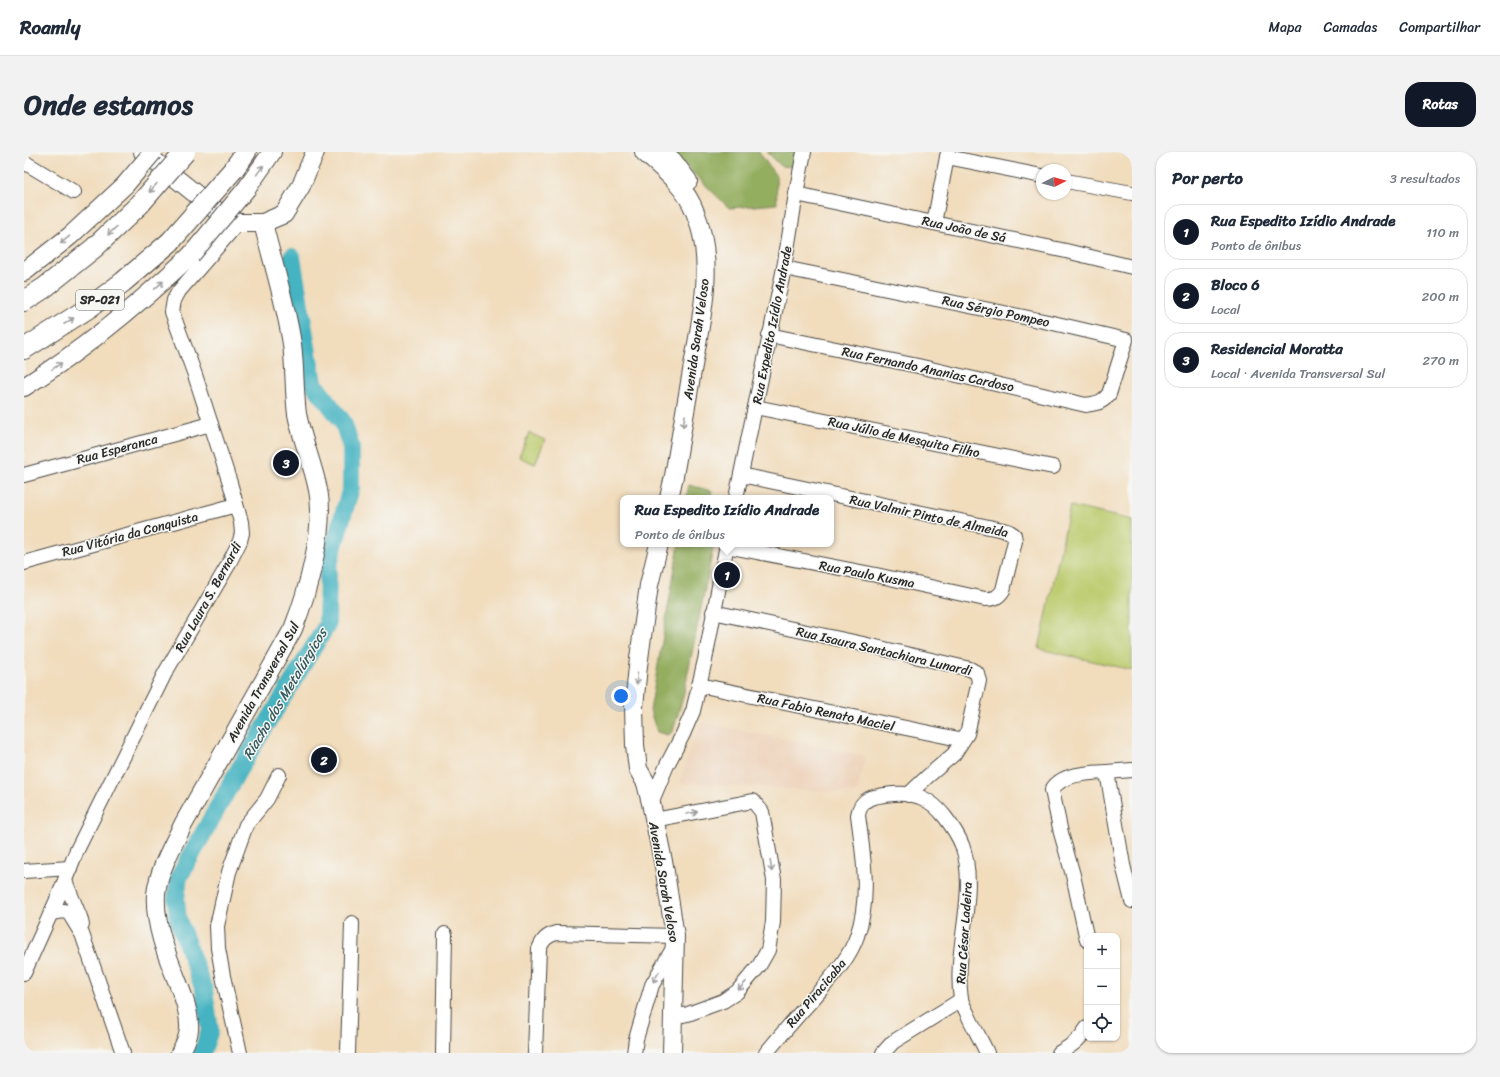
<!DOCTYPE html>
<html lang="pt">
<meta charset="utf-8">
<style>
:root{--surface:#fff;--page:#f2f2f3;--text:#1f2937;--muted:#747a83;--line:#e0e1e3;--accent:#111827}
body{margin:0;font-family:Sriracha,sans-serif;background:var(--page);color:var(--text)}
.controls{position:absolute;right:12px;bottom:12px;display:grid;overflow:hidden;border-radius:8px;box-shadow:0 1px 3px #0004}
.controls button{width:36px;height:36px;display:grid;place-items:center;padding:0;border:0;border-bottom:1px solid var(--line);background:var(--surface);color:var(--text);font:20px sans-serif}
.compass{position:absolute;left:1012px;top:12px;width:36px;height:36px;border-radius:50%;background:var(--surface);box-shadow:0 1px 3px #0004;rotate:84deg}
.you{position:absolute;left:597px;top:544px;width:14px;height:14px;margin:-10px;border:3px solid #fff;border-radius:50%;background:#1a73e8;box-shadow:0 0 0 6px #1a73e833}
.badge{display:grid;place-items:center;width:26px;height:26px;border-radius:50%;background:var(--accent);color:#fff;font-size:13px;font-weight:700}
.pin{position:absolute;translate:-50% -50%;border:2px solid #fff;box-shadow:0 1px 4px #0006}
.popup{position:absolute;left:596px;top:343px;width:214px;height:52px;box-sizing:border-box;display:grid;place-content:center;border-radius:8px;background:var(--surface);filter:drop-shadow(0 1px 3px #0005);font-size:13px;white-space:nowrap;color:var(--muted)}
.popup b{font-size:15px;color:var(--text)}
.popup::after{content:'';position:absolute;left:50%;top:100%;margin-left:-8px;border:8px solid transparent;border-top-color:var(--surface)}
.list{margin:0;padding:0;list-style:none}
h2{display:flex;justify-content:space-between;align-items:center;height:52px;margin:0;padding:0 16px;font-size:17px}
h2 small{font-size:13px;font-weight:400;color:var(--muted)}
.list li{display:grid;grid-template-columns:26px 1fr auto;gap:12px;align-items:center;box-sizing:border-box;height:56px;margin:0 8px 8px;padding:0 8px;border:1px solid var(--line);border-radius:16px}
.list b{display:block;font-size:15px;white-space:nowrap}
.list p{margin:0;font-size:13px;white-space:nowrap;color:var(--muted)}
.list em{font-size:13px;font-style:normal;color:var(--muted)}
.icon{flex:none;width:22px;height:22px;fill:none;stroke:currentColor;stroke-width:2;stroke-linecap:round;stroke-linejoin:round}
.map{position:relative;flex:none;width:1108px;height:901px;overflow:hidden;border-radius:16px}
header{display:flex;align-items:center;gap:24px;box-sizing:border-box;height:56px;padding:0 20px;background:var(--surface);border-bottom:1px solid var(--line)}
header strong{font-size:19px}
nav{display:flex;gap:22px;margin-inline-start:auto;font-size:14px}
.intro{display:flex;align-items:center;justify-content:space-between;box-sizing:border-box;height:96px;padding:0 24px}
h1{margin:0;font-size:28px}
.button{padding:10px 18px;border-radius:16px;background:var(--accent);color:#fff;font-size:14px;font-weight:700}
main{display:flex;gap:24px;padding:0 24px}
aside{flex:1;background:var(--surface);border-radius:16px;box-shadow:0 1px 3px #0004}
.map>svg:first-child{display:block}
</style>
<header>
<strong>Roamly</strong>
<nav><a>Mapa</a><a>Camadas</a><a>Compartilhar</a></nav>
</header>
<div class="intro"><h1>Onde estamos</h1><a class="button">Rotas</a></div>
<main>
<div class="map">
<svg width="1108" height="901" viewBox="0 0 1108 901">
<rect width="100%" height="100%" fill="#f6f6f2"/>
<filter id="ink" filterUnits="userSpaceOnUse"><feTurbulence type="fractalNoise" baseFrequency=".025" numOctaves="2"/><feDisplacementMap in="SourceGraphic" scale="8" xChannelSelector="R" yChannelSelector="G"/><feConvolveMatrix kernelMatrix="1 2 1 2 8 2 1 2 1" color-interpolation-filters="sRGB"/></filter>
<filter id="wash" filterUnits="userSpaceOnUse"><feTurbulence type="fractalNoise" baseFrequency=".012" numOctaves="4" result="noise"/><feDisplacementMap in="SourceGraphic" scale="16" xChannelSelector="R" yChannelSelector="G"/><feGaussianBlur stdDeviation="0.9" result="paint"/><feColorMatrix in="noise" values="0 0 0 0 0 0 0 0 0 0 0 0 0 0 0 0 0 1.4 0 .05"/><feComposite in="paint" operator="in"/></filter>
<g filter="url(#wash)">
<rect width="100%" height="100%" fill="#f1dcbc"/>
<path fill="#edd2b9" d="M678 570 841 604 833 641 656 631 665 600Z"/>
<g fill="#bbca6c" stroke="#737a4c">
<path d="M505 281 521 288 511 312 495 305Z"/>
<path d="M1046 354 1108 368V518L1015 497Z"/>
</g>
<g fill="#94ae60" stroke="#606c46">
<path d="M648 0H735L752 24 753 52 705 56Z"/>
<path d="M743 0H772L769 15 757 14Z"/>
<path d="M665 333 688 339 686 346H662Z"/>
<path d="M655 392H690L659 545 649 579 644 583 633 580 626 559Z"/>
</g>
<g fill="none" stroke-linecap="round" stroke-linejoin="round">
<path stroke="#45b3c1" stroke-width="18" d="M178 901 186 878 180 838 154 768 152 747 155 725 214 619 303 473 304 414 327 336V295L319 270 289 231 268 105"/>
</g>
</g>
<g filter="url(#ink)">
<g fill="none" stroke-linecap="round" stroke-linejoin="round">
<defs>
<g id="minor">
<path d="M923 5 1018 24"/>
<path d="M0 10 50 40"/>
<path d="M1042 29 1108 41"/>
<path d="M772 42 1042 99 1108 115"/>
<path d="M910 71 924 0"/>
<path d="M745 183 894 214 1062 253C1073 251 1078 251 1085 242L1102 188 1029 171 760 116"/>
<path d="M731 255 1029 315"/>
<path d="M0 323 187 272"/>
<path d="M712 346 760 116 772 42 780 0"/>
<path d="M702 394 852 423 961 447C970 447 974 446 979 438L991 389 990 383 984 379 717 323"/>
<path d="M0 411 212 353"/>
<path d="M675 533 935 587 939 586 943 582 955 529 953 521 946 517 839 492 689 460"/>
<path d="M1083 620 1108 618"/>
<path d="M884 643 903 625 930 602 941 585"/>
<path d="M627 651 643 613 659 582 669 559 681 508 703 392"/>
<path d="M630 668 729 649 738 660 750 728 749 770 744 798 735 814 713 840 699 849 664 862 649 865"/>
<path d="M0 719 46 716"/>
<path d="M41 729 56 765 58 773"/>
<path d="M27 761 40 759 45 761 58 782 99 901"/>
<path d="M1063 788 1049 723 1037 681 1028 638C1037 621 1066 621 1083 620L1099 713 1108 749"/>
<path d="M0 821 35 743 53 698 141 521 203 415 216 389 218 381 217 370 206 331 171 223 148 160 150 148 155 139 214 71"/>
<path d="M216 901 199 824 194 796 193 774 205 720 222 673 243 647 255 623"/>
<path d="M324 901 328 771"/>
<path d="M419 901 421 782"/>
<path d="M511 901 515 797C519 788 522 784 532 781L651 784"/>
<path d="M610 901 612 887 628 833 651 793"/>
<path d="M742 901C757 883 772 865 788 848 804 829 825 808 833 784 847 745 839 703 834 663 837 644 852 644 869 642 892 640 907 647 921 665 928 674 934 683 938 693 955 740 929 797 937 847 938 852 942 858 944 863 950 876 957 888 963 901"/>
<path d="M859 901 869 890 937 848"/>
<path d="M1035 901C1047 894 1056 888 1063 876"/>
</g>
<g id="major">
<path d="M119 0 198 63 214 71H239L260 62 277 34 291 0"/>
<path d="M620 0C639 17 662 35 671 60 692 110 677 168 668 219 662 254 656 289 650 324L645 346"/>
<path d="M639 0 649 9 664 29"/>
<path d="M223 36 248 0"/>
<path d="M0 120 46 84 101 33"/>
<path d="M0 235C62 196 114 153 167 103"/>
<path d="M635 392 625 433 614 514 610 555 611 593 614 617 622 631 627 651 640 714 651 784 648 901"/>
<path d="M156 901C160 894 164 887 165 878 166 862 160 846 154 831 143 804 130 772 132 742 135 717 149 693 160 671L269 477C283 442 302 375 294 338 289 312 278 288 273 262 270 239 271 215 268 192 262 152 249 112 239 71"/>
</g>
<g id="highway">
<path d="M209 18 222 0"/>
<path d="M0 149 20 136 70 96 116 52"/>
<path d="M0 197 66 155 99 130 146 90"/>
</g>
</defs>
<use href="#minor" stroke="#494641" stroke-width="16"/>
<use href="#major" stroke="#494641" stroke-width="20"/>
<use href="#highway" stroke="#494641" stroke-width="22"/>
<use href="#minor" stroke="#fff" stroke-width="14"/>
<use href="#major" stroke="#fff" stroke-width="18"/>
<use href="#highway" stroke="#fff" stroke-width="20"/>
<defs>
<g id="major-bridge">
<path d="M101 33 129 0"/>
<path d="M167 103 223 36"/>
</g>
<g id="highway-bridge">
<path d="M116 52 161 0"/>
<path d="M146 90 209 18"/>
</g>
</defs>
<use href="#major-bridge" stroke="#494641" stroke-width="20" stroke-linecap="butt"/>
<use href="#highway-bridge" stroke="#494641" stroke-width="22" stroke-linecap="butt"/>
<use href="#major-bridge" stroke="#fff" stroke-width="18"/>
<use href="#highway-bridge" stroke="#fff" stroke-width="20"/>
</g>
<defs><path id="oneway-shaft" d="M-6 0H5M1.5-3L5.5 0L1.5 3" fill="none" stroke-width="1.6" stroke-linecap="round" stroke-linejoin="round"/></defs>
<g stroke="#a0a0a0">
<use href="#oneway-shaft" transform="translate(236 18) rotate(-54)"/>
<use href="#oneway-shaft" transform="translate(129 36) rotate(131)"/>
<use href="#oneway-shaft" transform="translate(88 79) rotate(136)"/>
<use href="#oneway-shaft" transform="translate(41 88) rotate(140)"/>
<use href="#oneway-shaft" transform="translate(135 133) rotate(-43)"/>
<use href="#oneway-shaft" transform="translate(45 169) rotate(-33)"/>
<use href="#oneway-shaft" transform="translate(33 214) rotate(-34)"/>
<use href="#oneway-shaft" transform="translate(660 269) rotate(100)"/>
<use href="#oneway-shaft" transform="translate(613 527) rotate(95)"/>
<use href="#oneway-shaft" transform="translate(668 661) rotate(-10)"/>
<use href="#oneway-shaft" transform="translate(747 714) rotate(81)"/>
<use href="#oneway-shaft" transform="translate(632 825) rotate(120)"/>
<use href="#oneway-shaft" transform="translate(718 834) rotate(133)"/>
</g>
</g>
<g text-anchor="middle" dominant-baseline="central" stroke-width="3" stroke-linejoin="round" paint-order="stroke">
<rect fill="#f6f6f2" stroke="#686867" stroke-width="1" x="52" y="138" width="48" height="20" rx="3"/>
<g font-size="12" font-weight="bold" fill="#2b2b2b">
<text x="76" y="148">SP-021</text>
</g>
<g font-size="13" fill="#2b2b2b" stroke="#f6f6f2">
<text transform="translate(940 77) rotate(12)">Rua João de Sá</text>
<text transform="translate(972 159) rotate(12)">Rua Sérgio Pompeo</text>
<text transform="translate(748 173) rotate(-79)">Rua Expedito Izídio Andrade</text>
<text transform="translate(672 187) rotate(-82)">Avenida Sarah Veloso</text>
<text transform="translate(904 217) rotate(12)">Rua Fernando Ananias Cardoso</text>
<text transform="translate(880 285) rotate(12)">Rua Júlio de Mesquita Filho</text>
<text transform="translate(93 297) rotate(-15)">Rua Esperanca</text>
<text transform="translate(905 364) rotate(12)">Rua Valmir Pinto de Almeida</text>
<text transform="translate(106 382) rotate(-15)">Rua Vitória da Conquista</text>
<text transform="translate(843 422) rotate(11)">Rua Paulo Kusma</text>
<text transform="translate(184 445) rotate(-61)">Rua Laura S. Bernardi</text>
<text transform="translate(860 499) rotate(13)">Rua Isaura Santachiara Lunardi</text>
<text transform="translate(239 530) rotate(-61)">Avenida Transversal Sul</text>
<text transform="translate(802 560) rotate(12)">Rua Fabio Renato Maciel</text>
<text transform="translate(640 730) rotate(80)">Avenida Sarah Veloso</text>
<text transform="translate(940 781) rotate(-86)">Rua César Ladeira</text>
<text transform="translate(792 841) rotate(-50)">Rua Piracicaba</text>
</g>
<g font-size="14" font-style="italic" fill="#345b60" stroke="#f6f6f2">
<text transform="translate(261 542) rotate(-59)">Riacho dos Metalúrgicos</text>
</g>
</g>
</svg>
<div class="controls">
<button>+</button>
<button>−</button>
<button><svg class="icon" aria-label="locate" viewBox="0 0 24 24"><circle cx="12" cy="12" r="6"/><path d="M12 2v4M12 18v4M2 12h4M18 12h4"/></svg></button>
</div>
<svg class="compass" viewBox="-18 -18 36 36"><path d="M0-13l5 13h-10z" fill="#e53935"/><path d="M0 13l5-13h-10z" fill="#747a83"/></svg>
<div class="you"></div>
<div class="pin badge" style="left:703px;top:423px">1</div>
<div class="popup"><b>Rua Espedito Izídio Andrade</b>Ponto de ônibus</div>
<div class="pin badge" style="left:300px;top:608px">2</div>
<div class="pin badge" style="left:262px;top:311px">3</div>
</div>
<aside>
<h2>Por perto<small>3 resultados</small></h2>
<ul class="list">
<li><span class="badge">1</span><div><b>Rua Espedito Izídio Andrade</b><p>Ponto de ônibus</p></div><em>110 m</em></li>
<li><span class="badge">2</span><div><b>Bloco 6</b><p>Local</p></div><em>200 m</em></li>
<li><span class="badge">3</span><div><b>Residencial Moratta</b><p>Local · Avenida Transversal Sul</p></div><em>270 m</em></li>
</ul>
</aside>
</main>
